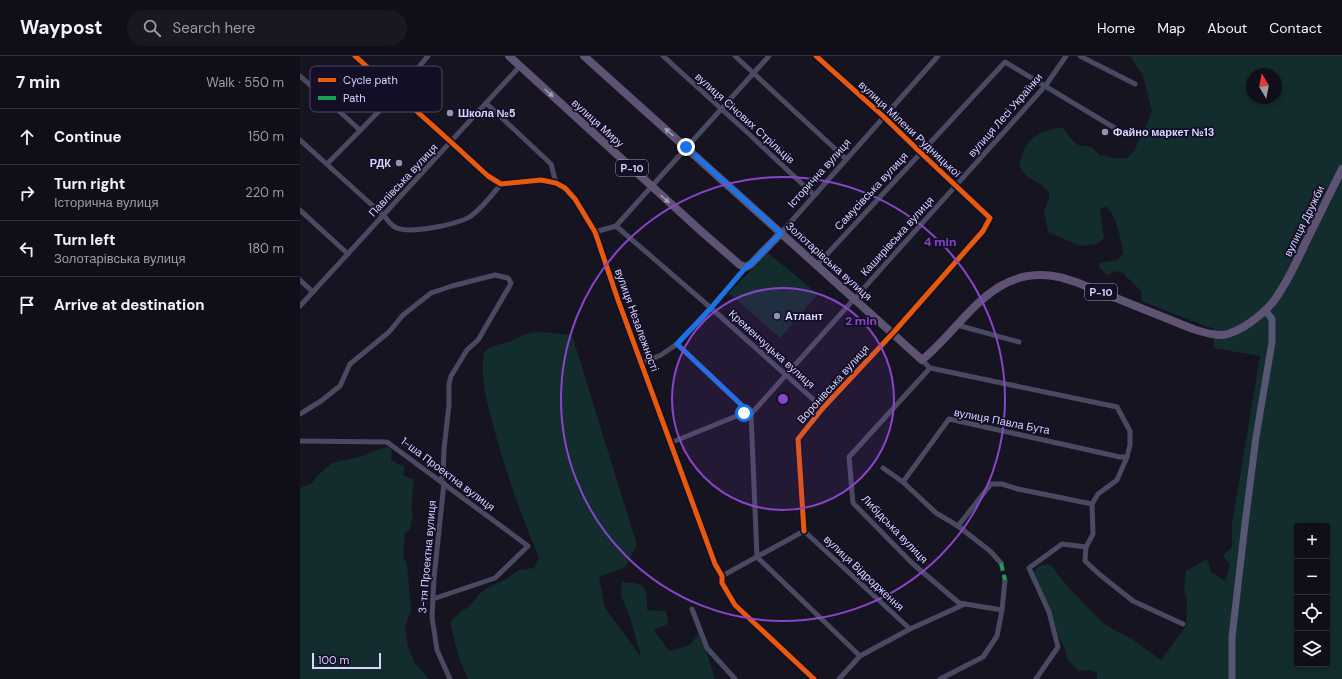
<!DOCTYPE html>
<meta charset="utf-8">
<style>
:root{--surface:#100f19;--page:#191822;--text:#f1f3f6;--muted:#9c9ca2;--line:#302f38}
body{margin:0;font-family:"DM Sans",sans-serif;background:var(--page);color:var(--text)}
.controls{position:absolute;right:12px;bottom:12px;display:grid;overflow:hidden;border-radius:4px;box-shadow:0 2px 6px #0003}
.controls button{width:36px;height:36px;display:grid;place-items:center;padding:0;border:0;border-bottom:1px solid var(--line);background:var(--surface);color:var(--text);font:20px sans-serif}
.compass{position:absolute;left:946px;top:12px;width:36px;height:36px;border-radius:50%;background:var(--surface);box-shadow:0 2px 6px #0003;rotate:350deg}
.scale{position:absolute;left:12px;bottom:10px;width:69px;box-sizing:border-box;padding-left:4px;border:2px solid #d9d4ff;border-top:0;font-size:11px;line-height:14px;white-space:nowrap;color:#d9d4ff;-webkit-text-stroke:3px #130f26;paint-order:stroke}
.stop{position:absolute;width:12px;height:12px;margin:-9px;border:3px solid #1a73e8;border-radius:50%;background:#fff}
.stop.end{background:#1a73e8;border-color:#fff;box-shadow:0 1px 4px #0008}
.list{margin:0;padding:0;list-style:none}
h2{display:flex;justify-content:space-between;align-items:center;height:52px;margin:0;padding:0 16px;font-size:17px}
h2 small{font-size:13px;font-weight:400;color:var(--muted)}
.list li{display:grid;grid-template-columns:26px 1fr auto;gap:12px;align-items:center;box-sizing:border-box;height:56px;padding:0 16px;border-top:1px solid var(--line)}
.list b{display:block;font-size:15px;white-space:nowrap}
.list p{margin:0;font-size:13px;white-space:nowrap;color:var(--muted)}
.list em{font-size:13px;font-style:normal;color:var(--muted)}
.icon{flex:none;width:22px;height:22px;fill:none;stroke:currentColor;stroke-width:2;stroke-linecap:round;stroke-linejoin:round}
.map{position:relative;flex:none;width:1042px;height:623px;overflow:hidden}
header{display:flex;align-items:center;gap:24px;box-sizing:border-box;height:56px;padding:0 20px;background:var(--surface);border-bottom:1px solid var(--line)}
header strong{font-size:19px}
nav{display:flex;gap:22px;margin-inline-start:auto;font-size:14px}
.search{width:280px;height:36px;background:var(--page);display:flex;align-items:center;gap:10px;box-sizing:border-box;padding:0 14px;border-radius:22px;color:var(--muted);font-size:15px}
main{display:flex}
aside{flex:1;background:var(--surface)}
.map>svg:first-child{display:block}
</style>
<header>
<strong>Waypost</strong>
<div class="search"><svg class="icon" aria-label="search" viewBox="0 0 24 24"><circle cx="10" cy="10" r="6"/><path d="M15 15l6 6"/></svg>Search here</div>
<nav><a>Home</a><a>Map</a><a>About</a><a>Contact</a></nav>
</header>
<main>
<aside>
<h2>7 min<small>Walk · 550 m</small></h2>
<ul class="list">
<li><svg class="icon" aria-label="ahead" viewBox="0 0 24 24"><path d="M12 20V5M6 11l6-6 6 6"/></svg><div><b>Continue</b></div><em>150 m</em></li>
<li><svg class="icon" aria-label="right" viewBox="0 0 24 24"><path d="M7 20v-9h11M14 6l5 5-5 5"/></svg><div><b>Turn right</b><p>Історична вулиця</p></div><em>220 m</em></li>
<li><svg class="icon" aria-label="left" viewBox="0 0 24 24"><path d="M17 20v-9H6M10 6l-5 5 5 5"/></svg><div><b>Turn left</b><p>Золотарівська вулиця</p></div><em>180 m</em></li>
<li><svg class="icon" aria-label="arrive" viewBox="0 0 24 24"><path d="M6 21V4h12l-3 4 3 4H6"/></svg><div><b>Arrive at destination</b></div></li>
</ul>
</aside>
<div class="map">
<svg width="1042" height="623" viewBox="0 0 1042 623">
<rect width="100%" height="100%" fill="#161421"/>
<g fill="#132c2d" fill-rule="evenodd">
<path d="M830 0H1042V623H797V618L791 614 779 615 768 604 764 591 730 519 739 510 750 508 769 532 804 568 832 583 861 604 886 570 887 542 884 536 886 515 907 503 911 516 925 525 930 509 923 499 932 491V468L960 300 913 292 914 286V273L869 256 842 245 841 235 823 217 817 215 807 219 799 211 800 207 817 204 823 197C820 181 818 163 807 151L800 152 804 182 797 188 780 190 748 176 744 155 749 143V136L741 129 726 120 719 110C726 82 735 76 763 71L768 80 778 89 791 91 800 99 813 102H827L834 95 852 56 843 20ZM952 18H976V42H952ZM997 470H1027V608H997Z"/>
<path d="M468 197 518 238 480 282 429 237Z"/>
<path d="M238 276 272 279 337 489 325 511 299 521 305 552 341 601 330 561 321 540 322 526C327 527 334 526 339 528 348 532 347 546 347 554L366 555 368 568 354 574 369 595C382 592 391 591 398 578L408 600 415 623H168L158 599 150 566 160 556 169 551 179 538 189 531 208 522 219 514 234 512 239 502C221 458 204 412 192 365 186 343 180 320 184 296L190 291 211 285 223 279Z"/>
<path d="M88 391 92 395 91 404 105 411 103 419 114 424 111 454 113 457 110 474 105 476 103 501 107 508 111 555 105 570 108 592 115 607 129 623H0V432L11 428 17 420 32 407 63 400 76 394Z"/>
</g>
<g fill="none" stroke-linecap="round" stroke-linejoin="round">
<g stroke="#4a4962" stroke-width="5">
<path d="M55 0 151 86 188 120 201 128 241 124 256 127 265 132 275 143 295 176 318 244 415 508 422 520V527L435 549 514 623"/>
<path d="M363 0 449 78 514 139"/>
<path d="M435 0 546 103"/>
<path d="M780 0 835 28"/>
<path d="M0 20 60 74"/>
<path d="M186 47 251 108 256 127"/>
<path d="M0 84 83 159C87 163 92 171 97 172 111 178 159 168 171 160 183 151 192 139 201 128"/>
<path d="M27 108 97 37 128 0"/>
<path d="M0 154 48 198"/>
<path d="M316 170 411 252 523 352"/>
<path d="M295 176 316 170 469 0"/>
<path d="M481 177 638 0"/>
<path d="M517 209 705 6 823 77"/>
<path d="M0 224 13 236"/>
<path d="M0 250 220 10"/>
<path d="M657 269 719 286"/>
<path d="M377 288 451 358 457 501 560 600 610 573 665 548"/>
<path d="M622 304 630 312 817 351 830 375V389L827 401 817 424 798 438 792 448 718 433 702 428H691L658 470"/>
<path d="M342 307 361 299 377 288 411 252 446 211"/>
<path d="M630 312 549 401 553 447 612 507 659 547 702 554"/>
<path d="M0 358 21 345 40 330 50 308 89 276 103 259 131 237 152 230 195 219 208 222 211 227 209 231 178 284 167 294 151 320 149 328V349L144 393 143 420 140 424"/>
<path d="M0 385 87 386 228 490 195 522 133 543"/>
<path d="M370 387 444 357 451 358 746 29 766 0"/>
<path d="M583 412 603 426 636 457 658 470 690 495 701 507"/>
<path d="M603 426 649 363 820 401H827"/>
<path d="M144 427 134 522 132 561 137 594 150 623"/>
<path d="M792 448 793 478 786 491 785 505 799 518 833 545 883 568"/>
<path d="M504 475 498 383 523 352 593 277 683 175 690 162 620 96 584 61 516 0"/>
<path d="M504 475 610 573"/>
<path d="M422 520 504 475"/>
<path d="M392 553 407 592 435 623"/>
<path d="M539 623 560 600"/>
<path d="M640 623 683 601 697 580 702 554 705 524"/>
<path d="M736 623 758 591 749 556 729 512 762 488 786 491"/>
</g>
<path stroke="#575674" stroke-width="7" d="M932 623V581L945 468 956 381 972 286V263L965 254"/>
<g stroke="#5e5373" stroke-width="8">
<path d="M209 0 402 176 440 209 446 211 451 208 481 177"/>
<path d="M284 0 622 304C665 269 692 207 759 221 765 222 771 225 776 226L893 273C903 276 913 280 923 279 941 276 962 259 973 246 986 229 995 209 1004 190 1017 164 1029 139 1042 113"/>
</g>
<path stroke="#1a9f57" stroke-width="4" stroke-dasharray="8 4" stroke-linecap="butt" d="M701 507 705 524"/>
<defs>
<g id="cycleway">
<path d="M55 0 151 86 188 120 201 128 241 124 256 127 265 132 275 143 295 176 318 244 415 508 422 520V527L435 549 514 623"/>
<path d="M504 475 498 383 523 352 593 277 683 175 690 162 620 96 584 61 516 0"/>
</g>
</defs>
<use href="#cycleway" stroke="#130f26" stroke-width="8"/>
<use href="#cycleway" stroke="#e8590c" stroke-width="5"/>
</g>
<defs><path id="oneway-solid" d="M-6-.8H1V-3.2L6.5 0L1 3.2V.8H-6Z"/></defs>
<g fill="#a29ac0">
<use href="#oneway-solid" transform="translate(249 37) rotate(42)"/>
<use href="#oneway-solid" transform="translate(369 76) rotate(-138)"/>
<use href="#oneway-solid" transform="translate(365 143) rotate(42)"/>
</g>
<g fill="none" stroke-linecap="round" stroke-linejoin="round">
<path stroke="#1a73e8" stroke-width="5" d="M386 91 481 177 451 208 446 211 411 252 377 288 451 358 444 357"/>
</g>
<circle cx="483" cy="343" r="111" fill="#8945c9" fill-opacity=".12"/>
<g fill="none" stroke="#8945c9" stroke-width="2">
<circle cx="483" cy="343" r="111"/>
<circle cx="483" cy="343" r="222"/>
</g>
<g fill="#9591b1" stroke="#130f26" stroke-width="1.5">
<circle cx="150" cy="57" r="4"/>
<circle cx="805" cy="76" r="4"/>
<circle cx="99" cy="107" r="4"/>
<circle cx="477" cy="260" r="4"/>
</g>
<g text-anchor="middle" dominant-baseline="central" stroke-width="3.5" stroke-linejoin="round" paint-order="stroke">
<g fill="#130f26" stroke="#9e99be" stroke-width="1">
<rect x="316" y="104" width="32" height="16" rx="3"/>
<rect x="785" y="228" width="32" height="16" rx="3"/>
</g>
<g font-size="10" font-weight="bold" fill="#d9d4ff">
<text x="332" y="112">Р-10</text>
<text x="801" y="236">Р-10</text>
</g>
<g font-size="11" font-weight="bold" fill="#d9d4ff" stroke="#130f26" text-anchor="start">
<text x="158" y="57">Школа №5</text>
<text x="813" y="76">Файно маркет №13</text>
<text x="91" y="107" text-anchor="end">РДК</text>
<text x="485" y="260">Атлант</text>
</g>
<g font-size="11" fill="#d9d4ff" stroke="#130f26">
<text transform="translate(705 59) rotate(-49)">вулиця Лесі Українки</text>
<text transform="translate(445 62) rotate(42)">вулиця Січових Стрільців</text>
<text transform="translate(298 67) rotate(42)">вулиця Миру</text>
<text transform="translate(610 73) rotate(43)">вулиця Мілени Рудницької</text>
<text transform="translate(519 117) rotate(-48)">Історична вулиця</text>
<text transform="translate(103 124) rotate(-47)">Павлівська вулиця</text>
<text transform="translate(571 135) rotate(-47)">Самусівська вулиця</text>
<text transform="translate(1004 165) rotate(-64)">вулиця Дружби</text>
<text transform="translate(597 180) rotate(-48)">Каширівська вулиця</text>
<text transform="translate(529 205) rotate(42)">Золотарівська вулиця</text>
<text transform="translate(337 264) rotate(70)">вулиця Незалежності</text>
<text transform="translate(472 293) rotate(42)">Кременчуцька вулиця</text>
<text transform="translate(533 328) rotate(-48)">Воронівська вулиця</text>
<text transform="translate(702 365) rotate(11)">вулиця Павла Бута</text>
<text transform="translate(148 418) rotate(37)">1-ша Проектна вулиця</text>
<text transform="translate(595 473) rotate(46)">Либідська вулиця</text>
<text transform="translate(127 501) rotate(-85)">3-тя Проектна вулиця</text>
<text transform="translate(564 517) rotate(43)">вулиця Відродження</text>
</g>
</g>
<rect x="10" y="10" width="132" height="46" rx="6" fill="#130f26" stroke="#4e4a67" stroke-width="1"/>
<rect x="18" y="22" width="18" height="4" fill="#e8590c"/>
<rect x="18" y="40" width="18" height="4" fill="#1a9f57"/>
<g font-size="11" fill="#d9d4ff">
<text x="43" y="28">Cycle path</text>
<text x="43" y="46">Path</text>
</g>
<circle cx="483" cy="343" r="6" fill="#8945c9" stroke="#130f26" stroke-width="2"/>
<g font-size="12" text-anchor="middle" font-weight="bold" fill="#8945c9" stroke="#130f26" stroke-width="3.5" stroke-linejoin="round" paint-order="stroke">
<text x="640" y="190">4 min</text>
<text x="561" y="269">2 min</text>
</g>
</svg>
<div class="controls">
<button>+</button>
<button>−</button>
<button><svg class="icon" aria-label="locate" viewBox="0 0 24 24"><circle cx="12" cy="12" r="6"/><path d="M12 2v4M12 18v4M2 12h4M18 12h4"/></svg></button>
<button><svg class="icon" aria-label="layers" viewBox="0 0 24 24"><path d="M12 4l9 5-9 5-9-5zM3 14l9 5 9-5"/></svg></button>
</div>
<svg class="compass" viewBox="-18 -18 36 36"><path d="M0-13l5 13h-10z" fill="#e53935"/><path d="M0 13l5-13h-10z" fill="#9c9ca2"/></svg>
<div class="scale">100 m</div>
<div class="stop" style="left:444px;top:357px"></div>
<div class="stop end" style="left:386px;top:91px"></div>
</div>
</main>
